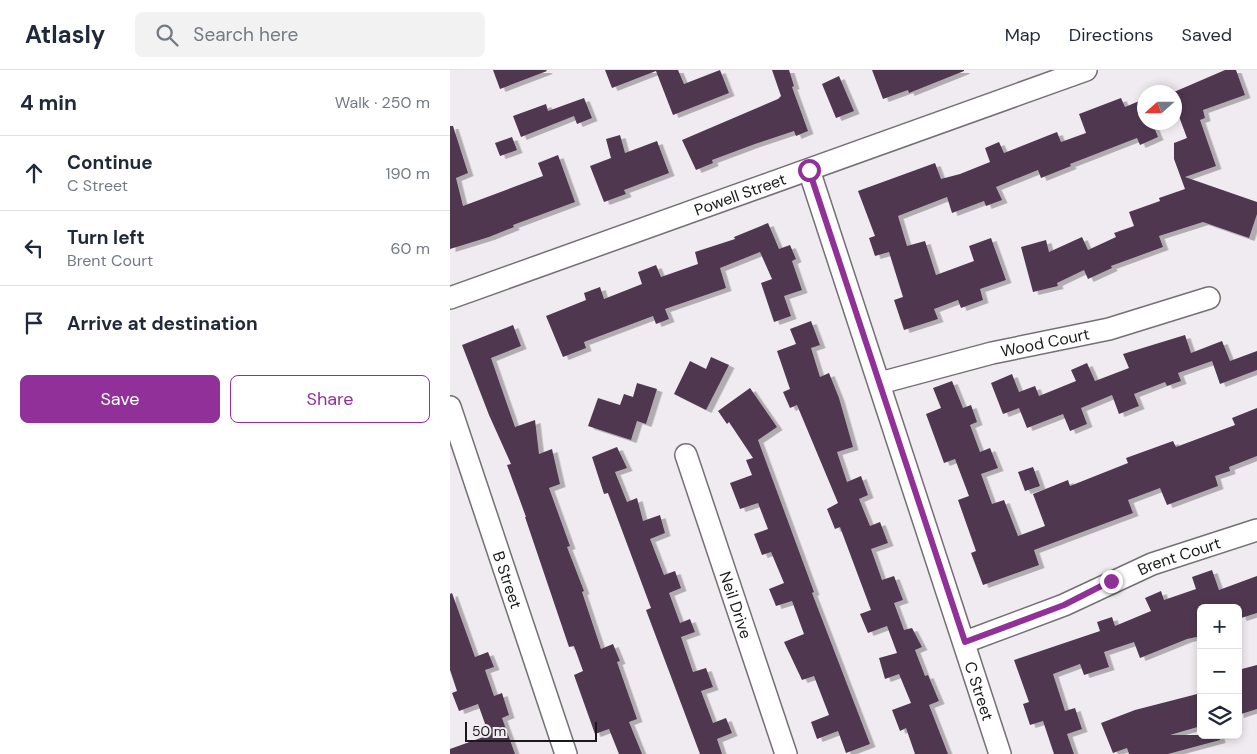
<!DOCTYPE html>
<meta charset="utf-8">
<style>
:root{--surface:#fff;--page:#f2f2f3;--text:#1f2937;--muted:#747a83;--line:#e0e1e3;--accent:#913099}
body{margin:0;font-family:"DM Sans",sans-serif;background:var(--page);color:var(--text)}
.controls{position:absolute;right:15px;bottom:15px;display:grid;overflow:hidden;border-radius:8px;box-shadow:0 2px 8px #0003}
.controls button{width:45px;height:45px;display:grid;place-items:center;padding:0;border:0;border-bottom:1px solid var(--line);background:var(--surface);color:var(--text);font:25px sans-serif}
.compass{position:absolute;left:687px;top:15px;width:45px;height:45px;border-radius:50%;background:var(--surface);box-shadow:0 2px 8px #0003;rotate:249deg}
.scale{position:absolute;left:15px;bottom:12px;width:132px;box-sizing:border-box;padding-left:5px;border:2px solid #1a191a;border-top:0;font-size:14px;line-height:18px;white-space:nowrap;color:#1a191a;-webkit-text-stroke:4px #f0ebf0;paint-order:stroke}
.stop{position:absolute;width:15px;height:15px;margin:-11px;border:4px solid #913099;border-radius:50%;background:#fff}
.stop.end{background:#913099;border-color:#fff;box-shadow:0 1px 5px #0008}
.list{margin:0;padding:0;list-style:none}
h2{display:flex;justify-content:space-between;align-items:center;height:65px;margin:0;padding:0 20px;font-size:21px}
h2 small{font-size:16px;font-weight:400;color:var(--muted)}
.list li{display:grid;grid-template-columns:32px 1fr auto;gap:15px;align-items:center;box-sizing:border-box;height:75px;padding:0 20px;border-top:1px solid var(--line)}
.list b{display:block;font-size:19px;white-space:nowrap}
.list p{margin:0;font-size:16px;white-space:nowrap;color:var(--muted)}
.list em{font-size:16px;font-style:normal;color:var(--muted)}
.actions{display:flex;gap:10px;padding:15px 20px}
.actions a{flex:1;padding:11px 0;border:1px solid var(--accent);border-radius:8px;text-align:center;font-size:18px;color:var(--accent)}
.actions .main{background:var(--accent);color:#fff}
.icon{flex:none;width:28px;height:28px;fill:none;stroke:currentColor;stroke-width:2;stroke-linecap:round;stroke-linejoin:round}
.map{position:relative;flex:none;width:807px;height:684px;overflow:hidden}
header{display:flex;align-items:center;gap:30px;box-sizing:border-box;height:70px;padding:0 25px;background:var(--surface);border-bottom:1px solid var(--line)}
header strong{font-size:24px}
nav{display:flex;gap:28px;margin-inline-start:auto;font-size:18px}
.search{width:350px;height:45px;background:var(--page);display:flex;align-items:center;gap:12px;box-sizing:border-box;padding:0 18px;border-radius:8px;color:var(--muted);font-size:19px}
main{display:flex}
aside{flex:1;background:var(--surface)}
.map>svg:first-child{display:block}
</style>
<header>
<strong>Atlasly</strong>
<div class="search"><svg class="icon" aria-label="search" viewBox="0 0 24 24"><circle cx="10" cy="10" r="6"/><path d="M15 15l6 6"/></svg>Search here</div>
<nav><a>Map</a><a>Directions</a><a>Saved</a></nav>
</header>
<main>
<aside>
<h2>4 min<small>Walk · 250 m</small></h2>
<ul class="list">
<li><svg class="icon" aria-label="ahead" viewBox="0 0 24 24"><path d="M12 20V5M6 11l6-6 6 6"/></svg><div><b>Continue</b><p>C Street</p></div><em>190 m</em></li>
<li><svg class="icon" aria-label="left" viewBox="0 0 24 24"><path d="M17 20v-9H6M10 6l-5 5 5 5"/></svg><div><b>Turn left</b><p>Brent Court</p></div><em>60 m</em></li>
<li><svg class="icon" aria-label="arrive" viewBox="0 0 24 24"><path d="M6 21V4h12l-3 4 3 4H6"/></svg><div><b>Arrive at destination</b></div></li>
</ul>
<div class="actions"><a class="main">Save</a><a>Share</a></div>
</aside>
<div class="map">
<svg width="807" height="684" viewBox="0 0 807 684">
<defs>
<filter id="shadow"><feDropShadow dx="5.5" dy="3" stdDeviation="0" flood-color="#0004"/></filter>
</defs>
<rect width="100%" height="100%" fill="#f0ebf0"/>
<g fill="#4f3850" filter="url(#shadow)">
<path d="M43 0H96L97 1 50 19Z"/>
<path d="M155 0H228L234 14 270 0 279 23 223 45 206 1 162 18Z"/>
<path d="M322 0H339L344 16 342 17 358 61 346 66 344 61 305 74 262 90 263 93 246 100 232 70 328 29 331 26Z"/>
<path d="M422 0H514V1L459 23 458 20 433 29Z"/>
<path d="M775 0H786L795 25 753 40 755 48 750 50 766 96 735 107 807 132V144L799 168 753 152 709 166 713 177 661 196 662 198 638 209 634 200 607 213 608 216 583 222 571 177 596 170 599 182 632 167 638 180 666 167 664 163 684 156 679 142 710 131 709 128 735 119 724 89V73L737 68 724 33V22Z"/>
<path d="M389 6 404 41 386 48 372 14Z"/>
<path d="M134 28 142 48 127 54 124 46 71 67 63 46 96 34 98 41Z"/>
<path d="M671 28 675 37 694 29V52H702L708 67 690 75 687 68 620 94 621 96 591 108 588 100 546 117 552 130 536 136 534 131 502 143 497 127 448 146 457 176 475 171 486 205 524 191 519 176 541 168 556 210 530 219 533 230 511 238 508 230 484 239 488 249 454 260 444 230 453 227 439 182 425 186 419 168 425 166 408 121 485 93 491 109 510 104 540 92 535 78 549 72 554 83 607 62 611 72 636 63 629 44Z"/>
<path d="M0 56H3L18 103 6 108 13 136 93 106 88 93 108 85 125 132 63 155 64 157 39 167 0 179Z"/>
<path d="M170 65 175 83 207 71 219 103 174 120 176 124 154 132 140 96 161 88 156 69Z"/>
<path d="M62 67 67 80 50 86 45 73Z"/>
<path d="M318 153 329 179 340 175 346 189 342 191 352 220 334 226 341 246 324 252 311 213 322 209 310 182 270 198 276 218 215 239 219 249 206 254 203 246 134 272 136 278 113 287 96 246 136 230 134 223 150 217 154 229 192 214 188 202 206 195 211 207 248 194 245 182 285 169 284 167Z"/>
<path d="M361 251 370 275 361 278 370 307 379 303 389 328 403 377 387 382 397 412 411 406 418 425 409 429 420 456 430 452 438 473 421 479 432 510 444 506 453 530 444 533 454 560 462 558 472 577 465 580 475 606 478 605 489 631 479 635 498 684H465L456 658 450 661 442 640 461 633 449 604 435 609 429 588 447 583 437 556 418 563 410 544 421 540 390 457 385 459 377 439 388 433 347 335 340 338 333 322 340 319 327 281 346 274 340 259Z"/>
<path d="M63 255 71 276 41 288 65 357 85 350 89 384 102 379 110 414 99 418 120 476 117 477 134 521 132 522 151 579 163 574 170 591 167 592 187 649 179 652 192 684H169L159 659 145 664 124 605 133 601 124 576 119 577 75 447H76L57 395 61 394 39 345 12 275Z"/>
<path d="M735 265 741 283 772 271 780 291 807 281V300L770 314 762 291 728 303 731 311 717 316 715 312 684 324 689 336 669 344 662 325 631 338 637 354 620 361 613 344 577 358 569 338 553 344 541 313 562 304 569 322 585 316 589 326 626 311 621 300 637 293 645 311 679 298 673 284Z"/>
<path d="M261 287 279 295 256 340 224 324 240 291 256 299Z"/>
<path d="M502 311 513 338 521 335 527 352 520 355 530 382 540 378 548 398 531 404 542 434 554 430 568 466 595 456 583 424 618 410 620 416 678 393 676 388 723 371 726 377 785 355 782 348 807 338V386L779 397 780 401 765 406 768 416 717 435 710 418 678 430 683 443 584 480 589 495 533 515 521 483 526 481 508 430 519 426 505 389 494 393 476 344 491 338 483 318Z"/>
<path d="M187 313 207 319 196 354 187 351 181 370 138 356 148 328 170 335 174 324 183 327Z"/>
<path d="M300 318 327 357 308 370 364 522 362 523 420 674 396 683 388 661 367 669 361 652 379 645 364 606 352 610 334 572 354 564 342 531 326 536 319 519 334 513 321 482 312 485 304 464 318 459 308 433 290 439 280 413 302 405 296 390 303 388 279 352 277 354 268 341Z"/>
<path d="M167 377 177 398 165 402 177 432 187 428 193 451 210 445 215 463 200 469 214 505 225 501 231 518 219 523 230 553 240 549 245 562 231 567 243 602 256 598 263 617 251 621 263 653 276 648 282 663 267 669 272 684H250L196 540 201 538 158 423 154 424 142 387Z"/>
<path d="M583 397 590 416 575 421 568 402Z"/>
<path d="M762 500 769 520 807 506V543L791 548 788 538H751V566L737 569 690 588 684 572 654 582 659 597 634 605 630 594 603 604 615 641 625 638 632 659 617 664 624 684H604L593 651 580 655 573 634 579 632 564 590 650 561 647 552 662 547 665 556 701 541 695 528 711 521 714 530 746 519 742 507Z"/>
<path d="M2 523 25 587 38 582 44 597 35 600 44 626 52 623 59 645 52 648 65 684H0V679L39 665 28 634 9 641 2 623 7 621 0 600V524Z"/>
<path d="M807 595V639L788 645V600Z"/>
<path d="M751 623V656L720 665H769L770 670 718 684H679L677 678 663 683 651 653 685 640Z"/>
</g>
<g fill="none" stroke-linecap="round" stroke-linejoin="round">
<defs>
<g id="minor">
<path id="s1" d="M359 100 550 684"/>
<path id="s2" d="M0 228 636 0"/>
<path id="s3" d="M430 313 542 283 659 259 759 228"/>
<path id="s4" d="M0 337 116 684"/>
<path id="s5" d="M236 385 336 684"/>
<path id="s6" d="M515 572 614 535 702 494 807 460"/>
</g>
</defs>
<use href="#minor" stroke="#746f74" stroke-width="24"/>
<use href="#minor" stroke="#fff" stroke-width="21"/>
</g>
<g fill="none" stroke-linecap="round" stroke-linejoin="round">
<path stroke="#913099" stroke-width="6" d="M359 100 515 572 614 535 661 511"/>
</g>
<g text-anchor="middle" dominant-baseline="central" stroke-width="5" stroke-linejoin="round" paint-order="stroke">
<g font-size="16" fill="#1a191a" stroke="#f0ebf0">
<text stroke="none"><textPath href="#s2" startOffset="308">Powell Street</textPath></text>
<text stroke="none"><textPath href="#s3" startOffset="170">Wood Court</textPath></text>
<text stroke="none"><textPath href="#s6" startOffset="231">Brent Court</textPath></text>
<text stroke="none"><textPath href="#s4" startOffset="182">B Street</textPath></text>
<text stroke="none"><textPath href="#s5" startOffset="158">Neil Drive</textPath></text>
<text stroke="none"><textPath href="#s1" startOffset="548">C Street</textPath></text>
</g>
</g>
</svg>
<div class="controls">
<button>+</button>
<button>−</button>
<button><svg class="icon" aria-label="layers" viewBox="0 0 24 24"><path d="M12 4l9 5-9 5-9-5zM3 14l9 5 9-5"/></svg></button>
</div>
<svg class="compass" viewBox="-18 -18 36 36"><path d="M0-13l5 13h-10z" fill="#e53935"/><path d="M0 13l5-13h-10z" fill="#747a83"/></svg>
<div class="scale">50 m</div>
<div class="stop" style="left:359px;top:100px"></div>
<div class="stop end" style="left:661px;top:511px"></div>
</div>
</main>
